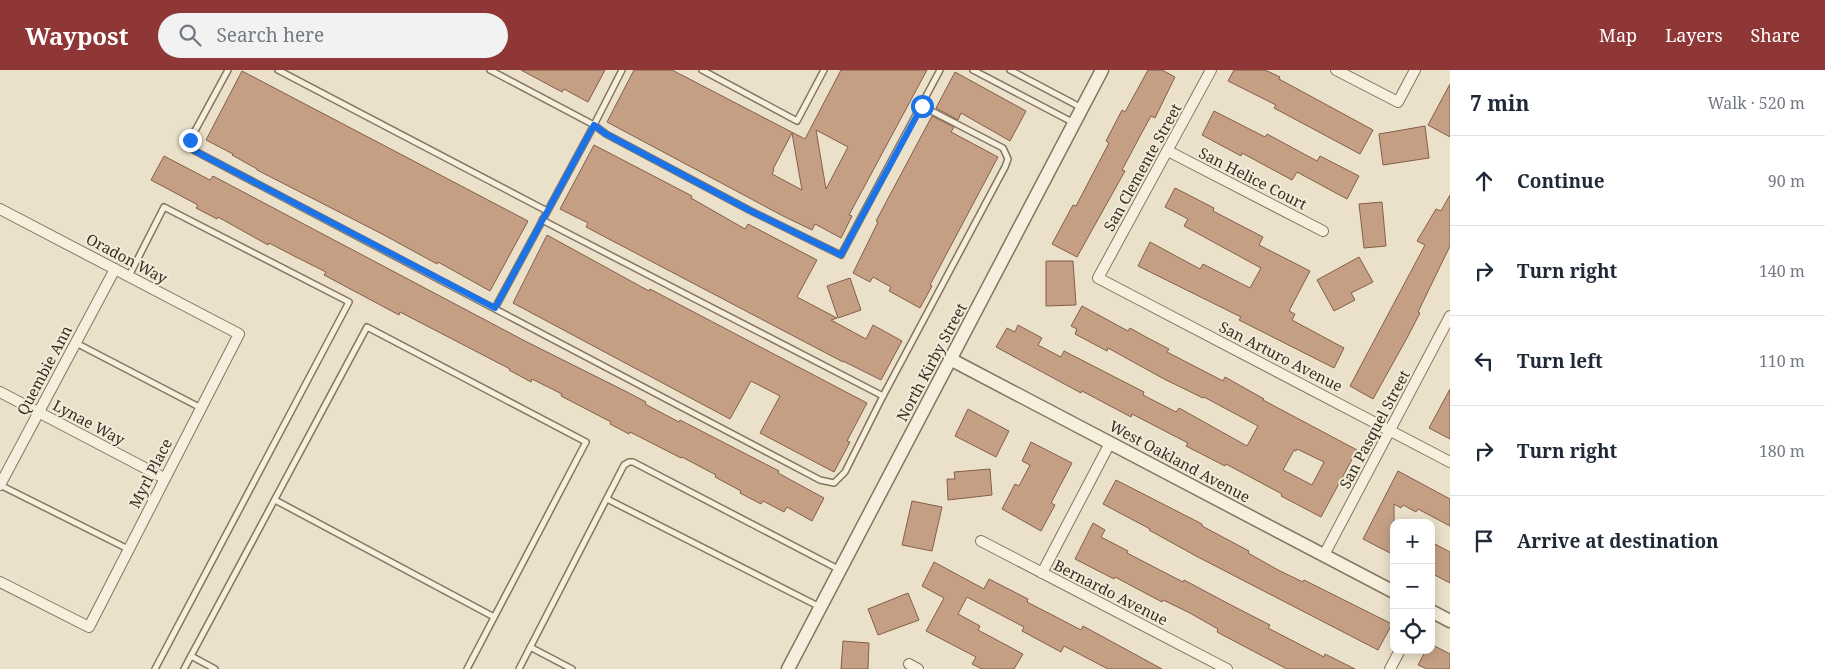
<!DOCTYPE html>
<meta charset="utf-8">
<style>
:root{--surface:#fff;--page:#f2f2f3;--text:#1f2937;--muted:#747a83;--line:#e0e1e3;--accent:#8f3636}
body{margin:0;font-family:"Noto Serif",serif;background:var(--page);color:var(--text)}
.controls{position:absolute;right:15px;bottom:15px;display:grid;overflow:hidden;border-radius:10px;box-shadow:0 2px 12px #0003}
.controls button{width:45px;height:45px;display:grid;place-items:center;padding:0;border:0;border-bottom:1px solid var(--line);background:var(--surface);color:var(--text);font:25px sans-serif}
.stop{position:absolute;width:15px;height:15px;margin:-11px;border:4px solid #1a73e8;border-radius:50%;background:#fff}
.stop.end{background:#1a73e8;border-color:#fff;box-shadow:0 1px 5px #0008}
.list{margin:0;padding:0;list-style:none}
h2{display:flex;justify-content:space-between;align-items:center;height:65px;margin:0;padding:0 20px;font-size:21px}
h2 small{font-size:16px;font-weight:400;color:var(--muted)}
.list li{display:grid;grid-template-columns:32px 1fr auto;gap:15px;align-items:center;box-sizing:border-box;height:90px;padding:0 20px;border-top:1px solid var(--line)}
.list b{display:block;font-size:19px;white-space:nowrap}
.list em{font-size:16px;font-style:normal;color:var(--muted)}
.icon{flex:none;width:28px;height:28px;fill:none;stroke:currentColor;stroke-width:2;stroke-linecap:round;stroke-linejoin:round}
.map{position:relative;flex:none;width:1450px;height:599px;overflow:hidden}
header{display:flex;align-items:center;gap:30px;box-sizing:border-box;height:70px;padding:0 25px;background:var(--accent);color:#fff}
header strong{font-size:24px}
nav{display:flex;gap:28px;margin-inline-start:auto;font-size:18px}
.search{width:350px;height:45px;background:var(--page);display:flex;align-items:center;gap:12px;box-sizing:border-box;padding:0 18px;border-radius:28px;color:var(--muted);font-size:19px}
main{display:flex}
aside{flex:1;background:var(--surface)}
.map>svg:first-child{display:block}
</style>
<header>
<strong>Waypost</strong>
<div class="search"><svg class="icon" aria-label="search" viewBox="0 0 24 24"><circle cx="10" cy="10" r="6"/><path d="M15 15l6 6"/></svg>Search here</div>
<nav><a>Map</a><a>Layers</a><a>Share</a></nav>
</header>
<main>
<div class="map">
<svg width="1450" height="599" viewBox="0 0 1450 599">
<rect width="100%" height="100%" fill="#ebe1ca"/>
<g fill="#c59f84" stroke="#835f48" fill-rule="evenodd">
<path d="M521 0H605L588 32 564 19 562 22Z"/>
<path d="M634 0H672L805 69 841 0H927L849 145 852 146 841 168 815 154 812 160 783 146 607 52ZM816 60 848 77 826 119ZM792 63 802 120 772 104 774 100 773 99Z"/>
<path d="M1148 0H1162L1175 7 1155 48 1151 46 1139 68 1122 100 1125 101 1077 187 1052 174 1073 135 1076 136 1109 73 1106 71 1122 40 1125 42Z"/>
<path d="M1234 0H1265L1280 7 1279 9 1373 60 1360 84 1274 38 1276 35 1228 11Z"/>
<path d="M242 1 528 151 490 221 438 192 437 194 384 165 257 100V99L232 85 233 84 206 70Z"/>
<path d="M955 2 1026 41 1010 71 961 43 958 50 936 38Z"/>
<path d="M1450 14V67L1428 55Z"/>
<path d="M1214 41 1265 67 1267 64 1317 91 1320 86 1359 106 1347 129 1297 102 1292 110 1242 83 1241 86 1202 65Z"/>
<path d="M932 46 954 57 951 62 998 87 930 215 932 216 920 238 889 221 891 217 873 207 870 212 853 203 878 152 876 151Z"/>
<path d="M1425 56 1429 88 1383 95 1379 64Z"/>
<path d="M594 75 692 126 691 128 745 159 748 154 817 190 797 227 837 248 831 250 866 269 873 255 902 271 881 310 843 291V292L586 157 588 153 560 139Z"/>
<path d="M164 86 210 110 213 106 525 271 627 322 646 332 645 334 679 352 680 350 779 401 778 403 824 428 812 451 787 437 784 442 763 431 761 434 740 423 741 421 715 407 716 405 682 387 681 388 630 362 629 364 610 354 611 352 561 326 562 324 532 309 531 312 509 300 510 299 400 242 399 245 324 205 326 202 294 186 269 173 268 175 218 147 217 149 196 138 198 135 151 110Z"/>
<path d="M1175 118 1214 138 1213 141 1263 167 1259 175 1310 201 1289 241 1295 244 1292 250 1344 278 1334 298 1239 250 1241 247 1138 196 1150 172 1200 199 1203 194 1250 218 1261 198 1184 156 1188 149 1165 137Z"/>
<path d="M1450 125V176L1418 242 1420 243 1407 268 1373 329 1350 316 1425 175 1417 171 1436 139 1441 141Z"/>
<path d="M1382 132 1386 176 1364 178 1359 134Z"/>
<path d="M547 165 649 221 650 219 867 333 847 371 850 372 834 402 760 363 780 326 751 311 730 349 513 233Z"/>
<path d="M1359 187 1373 212 1351 223 1355 230 1334 241 1317 210Z"/>
<path d="M1046 191H1073L1076 235 1046 236Z"/>
<path d="M850 208 861 240 838 248 827 216Z"/>
<path d="M1082 236 1128 261 1130 258 1146 267 1169 279 1167 282 1223 311 1225 307 1264 329 1263 330 1357 380 1321 447 1281 426 1282 424 1226 394 1225 396 1186 376 1188 373 1132 344 1131 347 1082 321 1081 323 996 277 1007 258 1015 262 1018 255 1042 268 1038 275 1061 287 1064 281 1144 322 1143 325 1176 342 1179 338 1247 376 1258 356 1204 327 1203 328 1164 309 1108 278 1107 281 1075 264 1077 259 1071 256ZM1297 379 1324 392 1312 415 1283 400 1294 380 1296 381Z"/>
<path d="M1450 319V369L1429 358Z"/>
<path d="M968 339 1009 361 996 387 955 366Z"/>
<path d="M1031 372 1072 393 1051 433 1055 435 1041 461 1002 439 1015 414 1019 416 1030 395 1022 391Z"/>
<path d="M990 399 992 425 948 430 947 409H955L954 402Z"/>
<path d="M1398 401 1450 429V456L1418 439 1416 442 1403 435 1401 438 1394 434V485L1363 469Z"/>
<path d="M1116 410 1202 454V456L1249 481 1248 483 1280 501 1303 512 1304 510 1392 554 1378 580 1196 486 1149 460 1150 459 1103 434Z"/>
<path d="M912 431 942 437 932 481 902 475Z"/>
<path d="M1093 453 1105 460 1101 467 1128 481 1127 483 1183 512 1184 510 1231 535 1270 555 1268 558 1324 587 1325 584 1355 599H1287L1217 562 1218 559 1188 542 1163 530 1162 532 1115 507 1114 509 1075 489Z"/>
<path d="M1431 472 1450 482V513L1431 503Z"/>
<path d="M934 492 984 519 989 509 1028 529 1027 532 1060 549 1081 560 1083 556 1162 599H1108L1064 576 1061 582 1022 561 1024 557 967 527 958 544 980 556 978 560 1023 584 1014 599H982L972 594 976 587 926 561 944 528 922 516Z"/>
<path d="M908 523 919 550 878 565 868 539Z"/>
<path d="M843 571 869 573 868 599H841Z"/>
<path d="M1431 574 1450 584V599H1427L1418 595 1426 580H1431Z"/>
</g>
<g fill="none" stroke-linecap="round" stroke-linejoin="round">
<defs>
<g id="service">
<path d="M228 0 190 70 191 76 195 81 820 410 834 413 845 402 883 326 1005 97 1008 89 1003 78 922 36"/>
<path d="M278 0 547 141"/>
<path d="M490 0 594 55 495 238"/>
<path d="M622 0 594 55 606 64 749 140 841 185 940 0"/>
<path d="M702 0 797 51 824 0"/>
<path d="M973 0 1074 53"/>
<path d="M1010 0 1082 38"/>
<path d="M542 150 883 326"/>
<path d="M129 206 164 137 349 232 155 599"/>
<path d="M76 273 201 338"/>
<path d="M0 415 128 479"/>
<path d="M607 429 820 537"/>
<path d="M275 430 494 547"/>
<path d="M530 577 572 599"/>
<path d="M191 586 215 599"/>
<path d="M184 599 367 257 586 372 467 599"/>
<path d="M519 599 624 395 629 392H633L840 500"/>
</g>
<g id="minor">
<path d="M1211 0 1098 208 1450 392"/>
<path d="M1336 0 1398 32 1415 0"/>
<path d="M1168 81 1323 161"/>
<path d="M0 139 239 264 89 557 0 512"/>
<path d="M0 322 164 408"/>
<path d="M0 415 115 199"/>
<path d="M981 471 1227 599"/>
<path d="M1324 485 1450 246"/>
<path d="M1042 503 1110 373"/>
<path d="M909 594 918 599"/>
<path d="M1390 599 1400 580"/>
</g>
<g id="tertiary">
<path d="M950 289 1394 522"/>
<path d="M1431 541 1450 551"/>
<path d="M788 599 1102 0"/>
</g>
</defs>
<use href="#service" stroke="#867460" stroke-width="8"/>
<use href="#minor" stroke="#867460" stroke-width="12"/>
<use href="#tertiary" stroke="#867460" stroke-width="15"/>
<use href="#service" stroke="#f6efdd" stroke-width="5"/>
<use href="#minor" stroke="#f6efdd" stroke-width="10"/>
<use href="#tertiary" stroke="#f6efdd" stroke-width="12"/>
</g>
<g fill="none" stroke-linecap="round" stroke-linejoin="round">
<path stroke="#1a73e8" stroke-width="6" d="M190 70 191 76 195 81 495 238 594 55 606 64 749 140 841 185 922 36"/>
</g>
<g text-anchor="middle" dominant-baseline="central" stroke-width="4" stroke-linejoin="round" paint-order="stroke">
<g font-size="15" fill="#382d22" stroke="#f3ebd9">
<text transform="translate(1142 97) rotate(-61)">San Clemente Street</text>
<text transform="translate(1253 108) rotate(27)">San Helice Court</text>
<text transform="translate(127 188) rotate(28)">Oradon Way</text>
<text transform="translate(1281 286) rotate(27)">San Arturo Avenue</text>
<text transform="translate(931 292) rotate(-62)">North Kirby Street</text>
<text transform="translate(44 300) rotate(-62)">Quembie Ann</text>
<text transform="translate(89 352) rotate(28)">Lynae Way</text>
<text transform="translate(1374 359) rotate(-62)">San Pasquel Street</text>
<text transform="translate(1180 391) rotate(28)">West Oakland Avenue</text>
<text transform="translate(150 403) rotate(-63)">Myrl Place</text>
<text transform="translate(1111 522) rotate(27)">Bernardo Avenue</text>
</g>
</g>
</svg>
<div class="controls">
<button>+</button>
<button>−</button>
<button><svg class="icon" aria-label="locate" viewBox="0 0 24 24"><circle cx="12" cy="12" r="6"/><path d="M12 2v4M12 18v4M2 12h4M18 12h4"/></svg></button>
</div>
<div class="stop" style="left:922px;top:36px"></div>
<div class="stop end" style="left:190px;top:70px"></div>
</div>
<aside>
<h2>7 min<small>Walk · 520 m</small></h2>
<ul class="list">
<li><svg class="icon" aria-label="ahead" viewBox="0 0 24 24"><path d="M12 20V5M6 11l6-6 6 6"/></svg><div><b>Continue</b></div><em>90 m</em></li>
<li><svg class="icon" aria-label="right" viewBox="0 0 24 24"><path d="M7 20v-9h11M14 6l5 5-5 5"/></svg><div><b>Turn right</b></div><em>140 m</em></li>
<li><svg class="icon" aria-label="left" viewBox="0 0 24 24"><path d="M17 20v-9H6M10 6l-5 5 5 5"/></svg><div><b>Turn left</b></div><em>110 m</em></li>
<li><svg class="icon" aria-label="right" viewBox="0 0 24 24"><path d="M7 20v-9h11M14 6l5 5-5 5"/></svg><div><b>Turn right</b></div><em>180 m</em></li>
<li><svg class="icon" aria-label="arrive" viewBox="0 0 24 24"><path d="M6 21V4h12l-3 4 3 4H6"/></svg><div><b>Arrive at destination</b></div></li>
</ul>
</aside>
</main>
